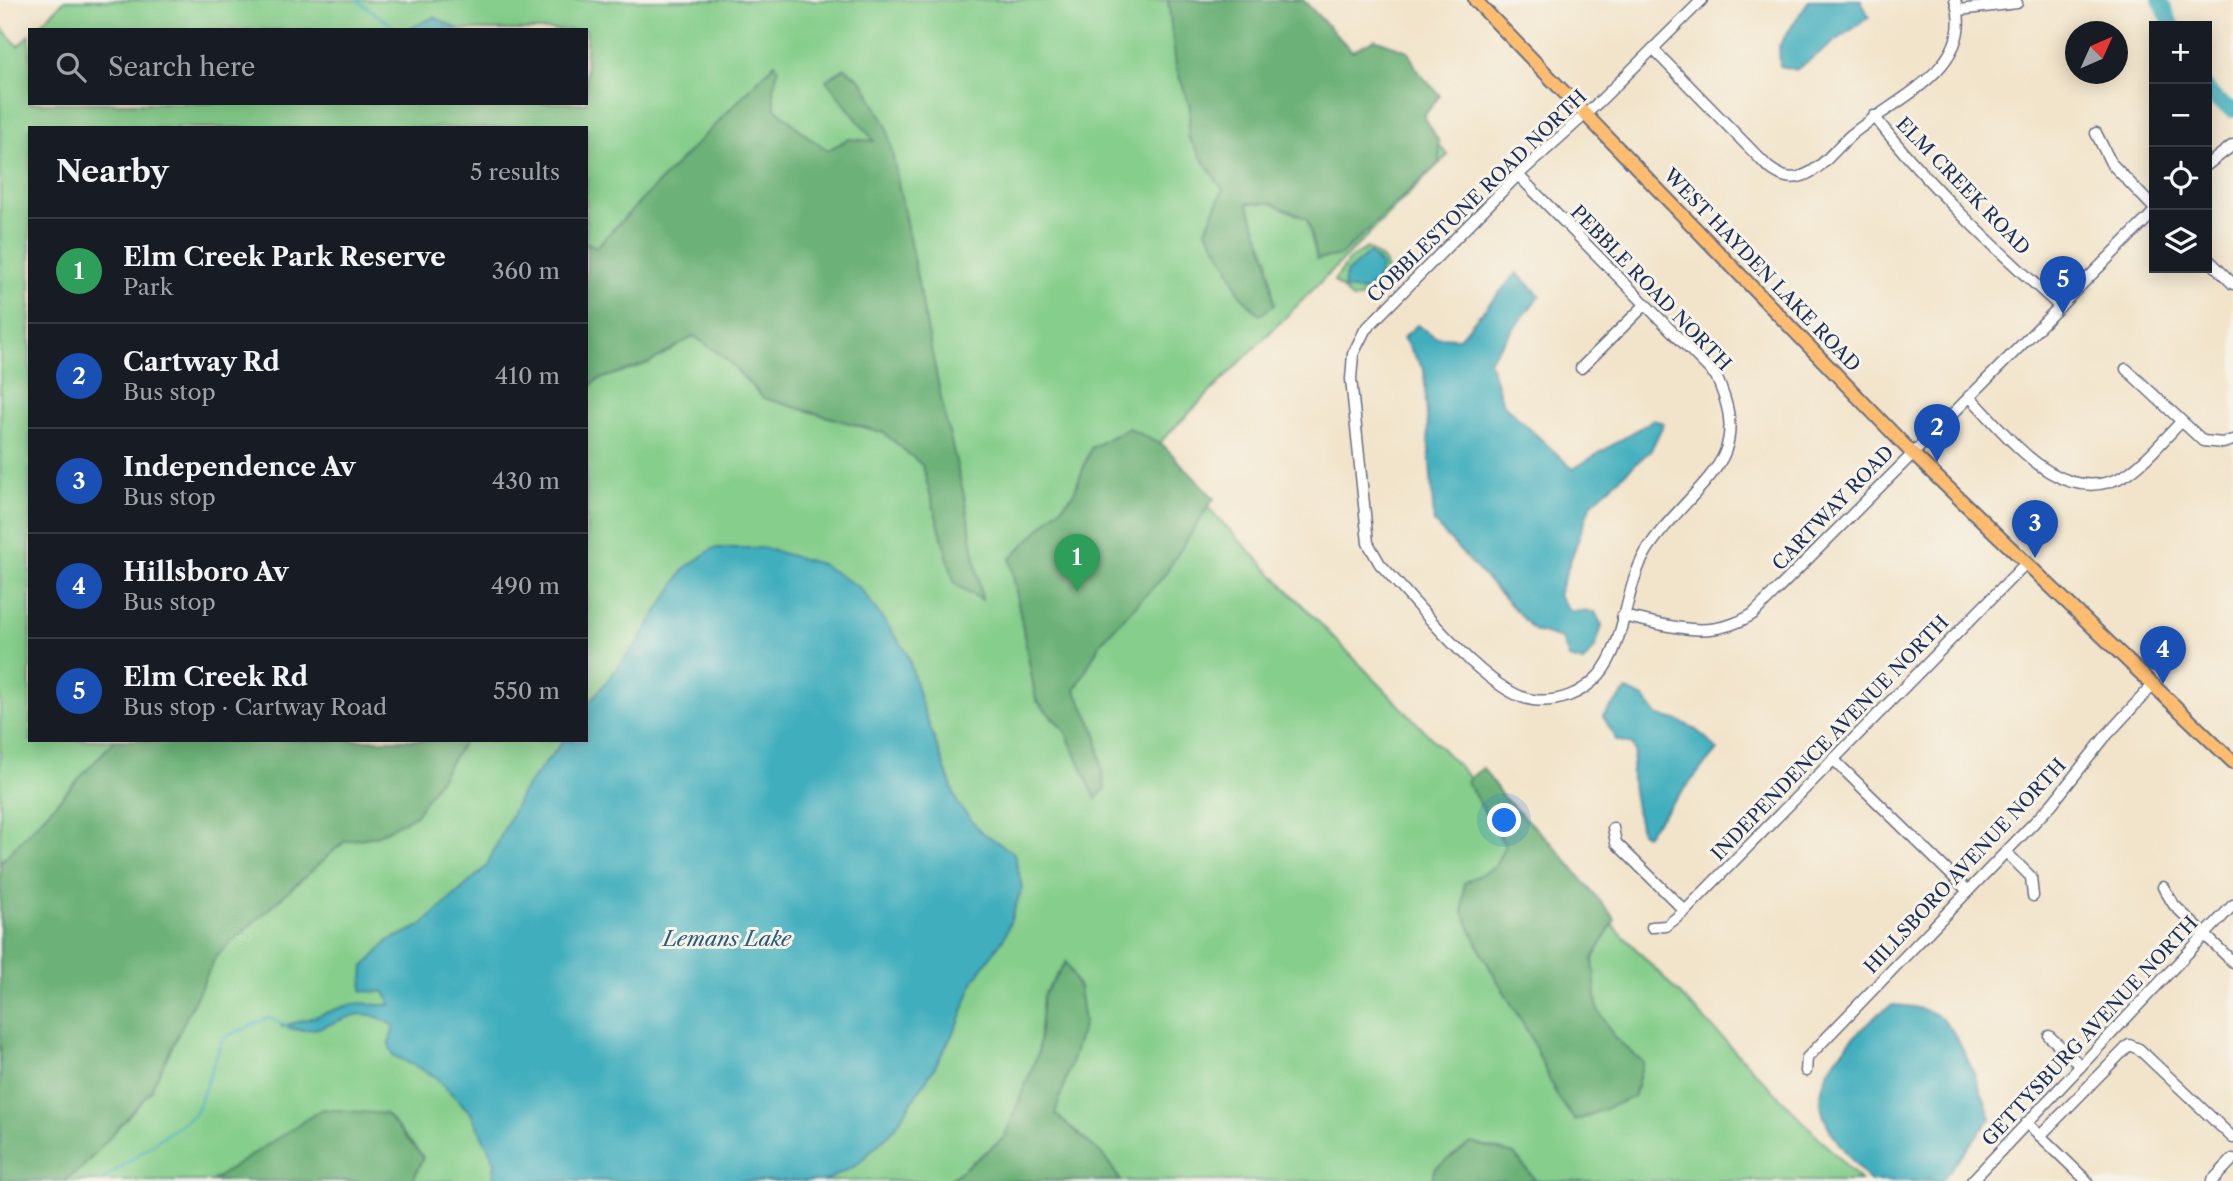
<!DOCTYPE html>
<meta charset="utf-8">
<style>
:root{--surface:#171b24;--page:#242831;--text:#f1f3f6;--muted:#9ea1a6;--line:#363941;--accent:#d1495b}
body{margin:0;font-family:"Libre Caslon Text",serif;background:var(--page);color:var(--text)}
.controls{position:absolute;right:21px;top:21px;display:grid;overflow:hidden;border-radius:0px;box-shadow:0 4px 18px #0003}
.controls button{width:63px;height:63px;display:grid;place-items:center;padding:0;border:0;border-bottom:2px solid var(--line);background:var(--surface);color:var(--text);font:35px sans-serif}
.compass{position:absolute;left:2065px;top:21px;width:63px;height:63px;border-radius:50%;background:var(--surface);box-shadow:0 4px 18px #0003;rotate:45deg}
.you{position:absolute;left:1505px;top:821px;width:24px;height:24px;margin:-18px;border:5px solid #fff;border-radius:50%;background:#1a73e8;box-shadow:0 0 0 10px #1a73e833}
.badge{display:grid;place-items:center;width:46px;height:46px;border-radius:50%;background:var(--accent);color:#fff;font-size:23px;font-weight:700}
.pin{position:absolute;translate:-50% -58px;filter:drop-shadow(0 2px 4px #0008)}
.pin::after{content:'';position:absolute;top:37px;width:24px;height:21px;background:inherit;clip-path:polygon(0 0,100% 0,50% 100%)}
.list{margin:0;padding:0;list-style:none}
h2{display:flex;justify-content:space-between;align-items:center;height:91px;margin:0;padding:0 28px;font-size:30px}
h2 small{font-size:23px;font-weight:400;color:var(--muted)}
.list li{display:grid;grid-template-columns:46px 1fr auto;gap:21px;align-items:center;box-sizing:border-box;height:105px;padding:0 28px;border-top:2px solid var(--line)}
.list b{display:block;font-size:26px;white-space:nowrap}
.list p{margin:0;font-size:23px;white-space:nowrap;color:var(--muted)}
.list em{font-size:23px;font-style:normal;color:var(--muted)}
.icon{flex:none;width:38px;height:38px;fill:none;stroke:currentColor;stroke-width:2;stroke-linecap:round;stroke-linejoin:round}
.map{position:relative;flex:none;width:2233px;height:1181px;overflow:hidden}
.search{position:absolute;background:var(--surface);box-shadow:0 4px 18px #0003;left:28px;top:28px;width:560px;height:77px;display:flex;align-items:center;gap:18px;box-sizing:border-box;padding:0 24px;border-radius:0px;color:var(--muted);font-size:26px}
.panel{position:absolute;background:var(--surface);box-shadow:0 4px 18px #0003;left:28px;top:126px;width:560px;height:616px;border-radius:0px}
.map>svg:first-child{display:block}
</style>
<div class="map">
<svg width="2233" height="1181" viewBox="0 0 2233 1181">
<rect width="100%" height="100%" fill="#f7f3e8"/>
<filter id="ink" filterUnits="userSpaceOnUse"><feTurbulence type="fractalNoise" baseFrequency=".0143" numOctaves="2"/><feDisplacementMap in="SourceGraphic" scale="14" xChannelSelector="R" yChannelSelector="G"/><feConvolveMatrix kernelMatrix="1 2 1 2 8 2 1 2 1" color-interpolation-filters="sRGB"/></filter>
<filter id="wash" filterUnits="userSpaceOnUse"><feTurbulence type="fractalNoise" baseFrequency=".00686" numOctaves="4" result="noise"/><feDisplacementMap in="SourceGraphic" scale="28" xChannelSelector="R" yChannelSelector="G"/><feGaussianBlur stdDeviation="1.57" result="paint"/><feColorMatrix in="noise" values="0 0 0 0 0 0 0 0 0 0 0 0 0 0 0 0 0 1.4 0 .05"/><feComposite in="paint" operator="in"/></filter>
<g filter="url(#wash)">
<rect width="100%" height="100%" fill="#f2e4ca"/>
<g fill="#85ce8b" stroke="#507e74" stroke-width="2" fill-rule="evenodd">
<path d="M65 0H1297L1448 155 1152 450 1861 1181H0V26L18 46 30 35V103H586V30H35ZM30 128H586V740H30Z"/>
<path d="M1367 248 1385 262 1387 273 1361 298 1352 299 1334 281 1350 259Z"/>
</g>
<g fill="#6cb177" stroke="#44706a" stroke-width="2">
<path d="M1168 0H1303L1352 51 1375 39 1408 51 1418 72 1440 95 1424 116 1439 142 1440 162 1341 255 1317 259 1307 219 1271 203H1247L1268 259 1274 305 1260 315 1240 295 1227 264 1206 230 1223 190 1188 137 1190 107 1176 67Z"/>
<path d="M775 63 778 70 773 89 775 108 811 139 828 150 848 139 874 141 826 80 845 68 863 82 887 127 943 408 965 500 982 600 955 584 922 465 884 433 763 398 725 358 694 336 649 363 597 380 586 390V242L596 247Z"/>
<path d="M1128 428 1164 446 1214 498 1163 577 1101 642 1075 690 1096 732 1105 789 1096 799 1065 731 1036 700 1010 559 1073 495 1091 448Z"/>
<path d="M115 740H465L415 816 376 836 345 841 216 956 150 1092 83 1167 64 1181H0V863Z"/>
<path d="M1483 768 1502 796 1555 847 1615 919 1593 959 1597 1008 1615 1038 1643 1062 1634 1097 1575 1121 1556 1094 1529 1034 1483 956 1463 912 1464 883 1495 867 1505 845 1466 781Z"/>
<path d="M1066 962 1079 988 1084 1022 1055 1114 1103 1155 1121 1181H948L1004 1138 1038 1053 1043 996Z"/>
<path d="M322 1109 386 1114 423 1157 413 1181H212Z"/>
<path d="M1471 1143 1514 1154 1536 1181H1432L1434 1169Z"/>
</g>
<g fill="#40aebd" stroke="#2e6e8e" stroke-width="2">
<path d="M1809 0H1861L1869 17 1796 70 1780 66 1779 46Z"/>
<path d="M434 17 460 30H407Z"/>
<path d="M1369 253 1382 266 1376 281 1364 291 1344 289 1346 273Z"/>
<path d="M1517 273 1540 295 1489 360 1503 404 1573 469 1653 420 1664 423 1651 450 1591 504 1558 595 1570 611 1595 612 1602 626 1595 648 1583 662 1569 658 1562 639 1535 631 1434 523 1424 370 1403 338 1417 325 1436 337 1459 338Z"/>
<path d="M714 548H763L821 564 860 588 907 652 921 702 958 804 980 831 1014 853 1022 888 1005 936 974 980 959 1022 933 1070 894 1129 857 1165 825 1181H493L495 1162 471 1113 433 1075 393 1055 389 1044 394 1026C354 998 342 1029 303 1030 296 1030 287 1027 280 1026 306 1022 329 1010 354 1004 367 1001 379 1008 391 1004L385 992 362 991 364 967 388 941 421 926 486 867 522 792 564 740H586V707L638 642 685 568Z"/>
<path d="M1627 690 1644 698 1658 716C1683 719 1702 731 1717 750L1646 835 1641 832C1636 807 1627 777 1635 752L1631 744 1616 740 1603 716Z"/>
<path d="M1893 1005C1911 1006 1926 1008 1941 1018 1959 1031 1983 1096 1991 1118L1941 1181H1869C1828 1129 1795 1103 1849 1043 1863 1027 1874 1015 1893 1005Z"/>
</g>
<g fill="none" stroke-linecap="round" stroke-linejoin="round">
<g stroke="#40aebd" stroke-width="2.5">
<path d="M357 0 398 30"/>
<path d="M101 1181 196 1113 223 1038 268 1018 286 1025"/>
</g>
<g stroke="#40aebd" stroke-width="16">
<path d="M2160 0 2172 26"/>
<path d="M2207 89 2217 101 2233 110"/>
</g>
</g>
</g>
<g filter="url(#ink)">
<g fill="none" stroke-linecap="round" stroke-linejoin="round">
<defs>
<g id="minor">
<path d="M1959 10 2017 3"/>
<path d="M1653 49 1768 167C1779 175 1788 181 1802 176 1821 170 1836 148 1851 135 1891 101 1978 68 1955 0"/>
<path d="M1874 116C1929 187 1994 247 2060 307"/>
<path d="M2096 133 2111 163 2154 208"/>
<path d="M2207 165 2233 145"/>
<path d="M1518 175 1716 376C1727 401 1735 425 1725 452 1714 481 1665 519 1646 552 1624 589 1626 644 1599 675 1582 694 1558 703 1533 700 1487 694 1414 599 1380 564L1368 543 1351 379 1353 354 1365 330 1518 175 1599 102 1702 0"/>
<path d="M2207 258 2233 284"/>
<path d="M1581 368 1645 305"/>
<path d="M2126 369 2203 441 2223 443 2233 440"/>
<path d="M1969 396C2009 436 2062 513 2127 474 2147 461 2164 439 2181 422"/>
<path d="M1622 616C1670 625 1709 642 1753 614L2154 212"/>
<path d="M1833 759 1968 891"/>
<path d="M1613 828 1616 843 1685 911"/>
<path d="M2006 852 2031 877 2033 896"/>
<path d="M2163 887 2174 905 2233 962"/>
<path d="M1652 927 1666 926 1685 911 2026 563"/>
<path d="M2049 1036 2081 1066"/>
<path d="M1806 1071 1807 1058 2052 804 2105 737 2154 684"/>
<path d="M2027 1123 2087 1181"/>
<path d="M2040 1136 2129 1045 2139 1049 2233 1138"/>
<path d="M1972 1181 2233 905"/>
<path d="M2212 1181 2233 1159"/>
</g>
<path id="major" d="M1475 0 1912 453 2233 762"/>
</defs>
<use href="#minor" stroke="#666e84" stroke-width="13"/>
<use href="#major" stroke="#666e84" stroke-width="16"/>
<use href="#minor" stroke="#fff" stroke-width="10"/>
<use href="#major" stroke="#fdbc70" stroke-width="12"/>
</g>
</g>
<g text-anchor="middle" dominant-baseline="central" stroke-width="6" stroke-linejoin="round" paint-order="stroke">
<g font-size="19" fill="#1b2f5e" stroke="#f7f3e8">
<text transform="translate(1963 186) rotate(46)">ELM CREEK ROAD</text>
<text transform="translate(1477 196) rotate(-44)">COBBLESTONE ROAD NORTH</text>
<text transform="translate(1762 270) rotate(46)">WEST HAYDEN LAKE ROAD</text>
<text transform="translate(1651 288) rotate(46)">PEBBLE ROAD NORTH</text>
<text transform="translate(1833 508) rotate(-46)">CARTWAY ROAD</text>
<text transform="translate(1830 738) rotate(-46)">INDEPENDENCE AVENUE NORTH</text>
<text transform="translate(1965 866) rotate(-47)">HILLSBORO AVENUE NORTH</text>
<text transform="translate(2090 1031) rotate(-47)">GETTYSBURG AVENUE NORTH</text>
</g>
<g font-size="21" font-style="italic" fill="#285b7f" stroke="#f7f3e8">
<text x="727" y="938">Lemans Lake</text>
</g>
</g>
</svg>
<div class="controls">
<button>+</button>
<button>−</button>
<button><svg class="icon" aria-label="locate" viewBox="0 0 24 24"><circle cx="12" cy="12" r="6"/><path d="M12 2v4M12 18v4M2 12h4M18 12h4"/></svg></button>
<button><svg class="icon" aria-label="layers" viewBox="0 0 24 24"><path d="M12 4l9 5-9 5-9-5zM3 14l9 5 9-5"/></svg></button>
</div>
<svg class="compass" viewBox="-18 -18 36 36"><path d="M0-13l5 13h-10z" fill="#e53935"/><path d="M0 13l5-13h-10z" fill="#9ea1a6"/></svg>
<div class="you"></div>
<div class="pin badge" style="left:1077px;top:592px;background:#2e9e5b">1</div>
<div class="pin badge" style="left:1937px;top:462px;background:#1a4fb4">2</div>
<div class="pin badge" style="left:2035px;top:558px;background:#1a4fb4">3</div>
<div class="pin badge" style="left:2163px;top:684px;background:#1a4fb4">4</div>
<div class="pin badge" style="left:2063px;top:314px;background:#1a4fb4">5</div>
<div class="search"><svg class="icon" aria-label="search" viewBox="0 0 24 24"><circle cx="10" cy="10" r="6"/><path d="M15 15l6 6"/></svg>Search here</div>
<section class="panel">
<h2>Nearby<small>5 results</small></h2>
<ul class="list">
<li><span class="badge" style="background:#2e9e5b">1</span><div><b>Elm Creek Park Reserve</b><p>Park</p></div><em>360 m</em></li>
<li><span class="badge" style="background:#1a4fb4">2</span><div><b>Cartway Rd</b><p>Bus stop</p></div><em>410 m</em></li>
<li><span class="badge" style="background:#1a4fb4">3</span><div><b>Independence Av</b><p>Bus stop</p></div><em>430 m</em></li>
<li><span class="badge" style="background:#1a4fb4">4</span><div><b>Hillsboro Av</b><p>Bus stop</p></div><em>490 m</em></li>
<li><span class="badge" style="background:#1a4fb4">5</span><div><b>Elm Creek Rd</b><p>Bus stop · Cartway Road</p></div><em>550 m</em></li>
</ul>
</section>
</div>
